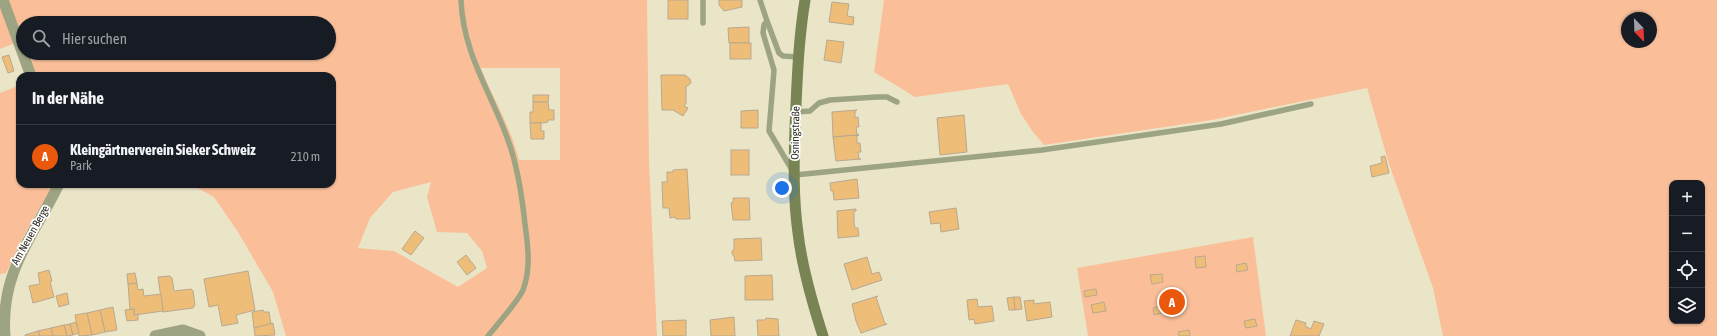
<!DOCTYPE html>
<html lang="de">
<meta charset="utf-8">
<style>
:root{--surface:#171b24;--page:#20242c;--text:#f1f3f6;--muted:#9ea1a6;--line:#363941;--accent:#ea580c}
body{margin:0;font-family:"Asap Condensed",sans-serif;background:var(--page);color:var(--text)}
.controls{position:absolute;right:12px;bottom:12px;display:grid;overflow:hidden;border-radius:8px;box-shadow:0 1px 3px #0004}
.controls button{width:36px;height:36px;display:grid;place-items:center;padding:0;border:0;border-bottom:1px solid var(--line);background:var(--surface);color:var(--text);font:20px sans-serif}
.compass{position:absolute;left:1621px;top:12px;width:36px;height:36px;border-radius:50%;background:var(--surface);box-shadow:0 1px 3px #0004;rotate:157deg}
.you{position:absolute;left:782px;top:188px;width:14px;height:14px;margin:-10px;border:3px solid #fff;border-radius:50%;background:#1a73e8;box-shadow:0 0 0 6px #1a73e833}
.badge{display:grid;place-items:center;width:26px;height:26px;border-radius:50%;background:var(--accent);color:#fff;font-size:13px;font-weight:700}
.pin{position:absolute;translate:-50% -50%;border:2px solid #fff;box-shadow:0 1px 4px #0006}
.list{margin:0;padding:0;list-style:none}
h2{display:flex;justify-content:space-between;align-items:center;height:52px;margin:0;padding:0 16px;font-size:17px}
h2 small{font-size:13px;font-weight:400;color:var(--muted)}
.list li{display:grid;grid-template-columns:26px 1fr auto;gap:12px;align-items:center;box-sizing:border-box;height:64px;padding:0 16px;border-top:1px solid var(--line)}
.list b{display:block;font-size:15px;white-space:nowrap}
.list p{margin:0;font-size:13px;white-space:nowrap;color:var(--muted)}
.list em{font-size:13px;font-style:normal;color:var(--muted)}
.icon{flex:none;width:22px;height:22px;fill:none;stroke:currentColor;stroke-width:2;stroke-linecap:round;stroke-linejoin:round}
.map{position:relative;flex:none;width:1717px;height:336px;overflow:hidden}
.search{position:absolute;background:var(--surface);box-shadow:0 1px 3px #0004;left:16px;top:16px;width:320px;height:44px;display:flex;align-items:center;gap:10px;box-sizing:border-box;padding:0 14px;border-radius:22px;color:var(--muted);font-size:15px}
.panel{position:absolute;background:var(--surface);box-shadow:0 1px 3px #0004;left:16px;top:72px;width:320px;height:116px;border-radius:12px}
.map>svg:first-child{display:block}
</style>
<div class="map">
<svg width="1717" height="336" viewBox="0 0 1717 336">
<rect width="100%" height="100%" fill="#ebe5c8"/>
<g fill="#fabf99" fill-rule="evenodd">
<path d="M8 0H647L649 161 657 336H286L273 292 238 232 214 197 190 184H332V76H36L28 53H329V23H23V40ZM481 68H560V160H519C511 127 493 99 481 68ZM431 182 427 197 437 232 467 233 482 251 487 268 458 287 394 251 358 248 370 218 393 192Z"/>
<path d="M884 0H1717V336H1443L1433 288 1389 164 1367 88 1212 120 1044 145 1033 132 1021 114 1008 84 915 97 874 72ZM1627 18H1651V42H1627ZM1672 183H1702V321H1672Z"/>
<path d="M0 1 15 43 0 49Z"/>
<path d="M20 85V184H54L27 230 6 273 0 274V93Z"/>
<path d="M1253 237 1266 336H1088L1077 268Z"/>
</g>
<g fill="#eebe78" stroke="#b9a890">
<rect x="668" y="0" width="20" height="19"/>
<path d="M719 0H742V7L724 11 719 5Z"/>
<path d="M832 2 849 4 847 16 854 17 853 25 829 22Z"/>
<path d="M749 27V43H729L728 28Z"/>
<path d="M827 40 844 42 841 63 824 60Z"/>
<rect x="730" y="43" width="21" height="16"/>
<path d="M9 55 14 71 8 73 2 57Z"/>
<path d="M661 75H685L690 79 691 83 686 87V103L684 106 688 108 683 116 673 110H662Z"/>
<path d="M533 95H549L548 102H533Z"/>
<path d="M533 102H548L549 110H554V120H548V122L544 123H530V112H533Z"/>
<path d="M758 110V128H741V111Z"/>
<path d="M857 110 855 111V118L858 117 859 127H856L857 134 859 135 833 137 832 112Z"/>
<path d="M964 115 967 152 940 155 937 118Z"/>
<path d="M530 123H541V131H544V139H531Z"/>
<path d="M857 135V143H860L861 152H858L859 159H861L836 161 833 137 859 135Z"/>
<rect x="731" y="150" width="18" height="25"/>
<path d="M1385 156 1389 173 1372 177 1370 166 1382 163 1381 157Z"/>
<path d="M687 169 690 219H676L675 217 670 218 669 208H663L662 182H667V172H673V170Z"/>
<path d="M857 179 859 198 834 200 833 191H831L830 183Z"/>
<path d="M733 198H749L750 220H733L731 203H733Z"/>
<path d="M956 208 959 229 941 232 940 223 931 224 929 212Z"/>
<path d="M856 209V211H854V223L855 228H858L859 236 838 238 837 211Z"/>
<path d="M415 231 424 238 411 255 402 249Z"/>
<path d="M761 238 762 260 735 261 734 256 732 254V251L734 250V239Z"/>
<path d="M466 255 476 268 467 275 457 262Z"/>
<path d="M1205 256 1206 267 1196 268 1195 257Z"/>
<path d="M867 257 872 274 879 272 882 280 852 290 844 264Z"/>
<path d="M1246 263 1248 270 1237 272 1236 265Z"/>
<path d="M49 270 52 281 50 282 54 297 33 303 29 286 40 284 38 273Z"/>
<path d="M248 271 255 310 236 315 238 323 222 326 218 305 209 307 204 279Z"/>
<path d="M135 273 137 283 128 284 127 274Z"/>
<path d="M1162 274 1163 282 1152 284 1150 275Z"/>
<path d="M772 275 773 300H745V276Z"/>
<path d="M170 276 172 278 174 291 191 289 193 291 195 305 193 308 163 312 158 277Z"/>
<path d="M137 283 138 290 143 289 144 296 161 294 163 311 134 315V309L130 310 128 284Z"/>
<path d="M1096 289 1097 295 1085 297 1084 291Z"/>
<path d="M67 293 69 304 59 307 56 296Z"/>
<path d="M878 296 876 297 885 324H887L861 333 856 321 852 304Z"/>
<path d="M1014 297 1015 310H1009L1007 298Z"/>
<path d="M1014 297H1020L1022 309 1015 310Z"/>
<path d="M977 299 978 307 992 306 994 321 975 324 974 319 969 320 967 300Z"/>
<path d="M1034 300V304L1050 302 1052 317 1027 321 1024 301Z"/>
<path d="M1104 302 1106 311 1093 313 1091 305Z"/>
<path d="M1182 302 1183 309 1175 310 1173 304Z"/>
<path d="M1163 305 1165 312 1154 315 1153 308Z"/>
<path d="M113 307 117 330 105 332 100 310Z"/>
<path d="M134 309V315L138 314V320L127 321 125 310Z"/>
<path d="M100 310 105 332 92 335 87 313Z"/>
<path d="M263 310 264 312H269L271 324 254 328 252 312Z"/>
<path d="M87 313 92 335 79 336 75 315Z"/>
<path d="M734 317 735 336H711L710 320Z"/>
<path d="M766 318 778 319 779 336H758L757 320H765Z"/>
<path d="M1255 319 1257 326 1246 328 1244 321Z"/>
<path d="M686 320V336H663L662 321Z"/>
<path d="M1296 320 1306 323 1305 326 1311 329 1314 321 1324 324 1319 336H1290Z"/>
<path d="M76 322 79 333 73 335 70 324Z"/>
<path d="M273 323 275 335 255 336 254 328Z"/>
<path d="M70 324 73 335 67 336 64 325Z"/>
<path d="M64 325 67 336H53L51 328Z"/>
<path d="M51 328 53 336H40L38 331Z"/>
<path d="M1189 330 1190 336H1179L1178 332Z"/>
<path d="M38 331 40 336H25V335Z"/>
</g>
<g fill="none" stroke-linecap="round" stroke-linejoin="round">
<g stroke="#9ca483" stroke-width="5.5">
<path d="M461 0C463 54 491 92 508 140 518 167 522 196 525 224 528 246 531 269 523 290 519 300 496 326 488 336"/>
<path d="M703 0V23"/>
<path d="M760 0 767 21 779 53 783 56 798 57"/>
<path d="M767 21 764 25 763 33 774 70 769 131 795 175 1042 150 1221 124 1311 104"/>
<path d="M796 112 810 111 819 103 830 100 877 97H887L897 102"/>
</g>
<g stroke="#9ca483" stroke-width="11">
<path d="M3 0 31 76"/>
<path d="M5 336C0 272 33 237 59 184"/>
<path d="M155 336 183 330 200 336"/>
</g>
<path stroke="#798454" stroke-width="11" d="M805 0C798 42 797 85 795 127 794 162 793 198 798 233 802 268 812 302 823 336"/>
</g>
<g text-anchor="middle" dominant-baseline="central" stroke-width="3.5" stroke-linejoin="round" paint-order="stroke">
<g font-size="11" fill="#2b281e" stroke="#fff">
<text transform="translate(795 133) rotate(-89)">Osningstraße</text>
<text transform="translate(30 235) rotate(-61)">Am Neuen Berge</text>
</g>
</g>
</svg>
<div class="controls">
<button>+</button>
<button>−</button>
<button><svg class="icon" aria-label="locate" viewBox="0 0 24 24"><circle cx="12" cy="12" r="6"/><path d="M12 2v4M12 18v4M2 12h4M18 12h4"/></svg></button>
<button><svg class="icon" aria-label="layers" viewBox="0 0 24 24"><path d="M12 4l9 5-9 5-9-5zM3 14l9 5 9-5"/></svg></button>
</div>
<svg class="compass" viewBox="-18 -18 36 36"><path d="M0-13l5 13h-10z" fill="#e53935"/><path d="M0 13l5-13h-10z" fill="#9ea1a6"/></svg>
<div class="you"></div>
<div class="pin badge" style="left:1172px;top:302px">A</div>
<div class="search"><svg class="icon" aria-label="search" viewBox="0 0 24 24"><circle cx="10" cy="10" r="6"/><path d="M15 15l6 6"/></svg>Hier suchen</div>
<section class="panel">
<h2>In der Nähe<small></small></h2>
<ul class="list">
<li><span class="badge">A</span><div><b>Kleingärtnerverein Sieker Schweiz</b><p>Park</p></div><em>210 m</em></li>
</ul>
</section>
</div>
